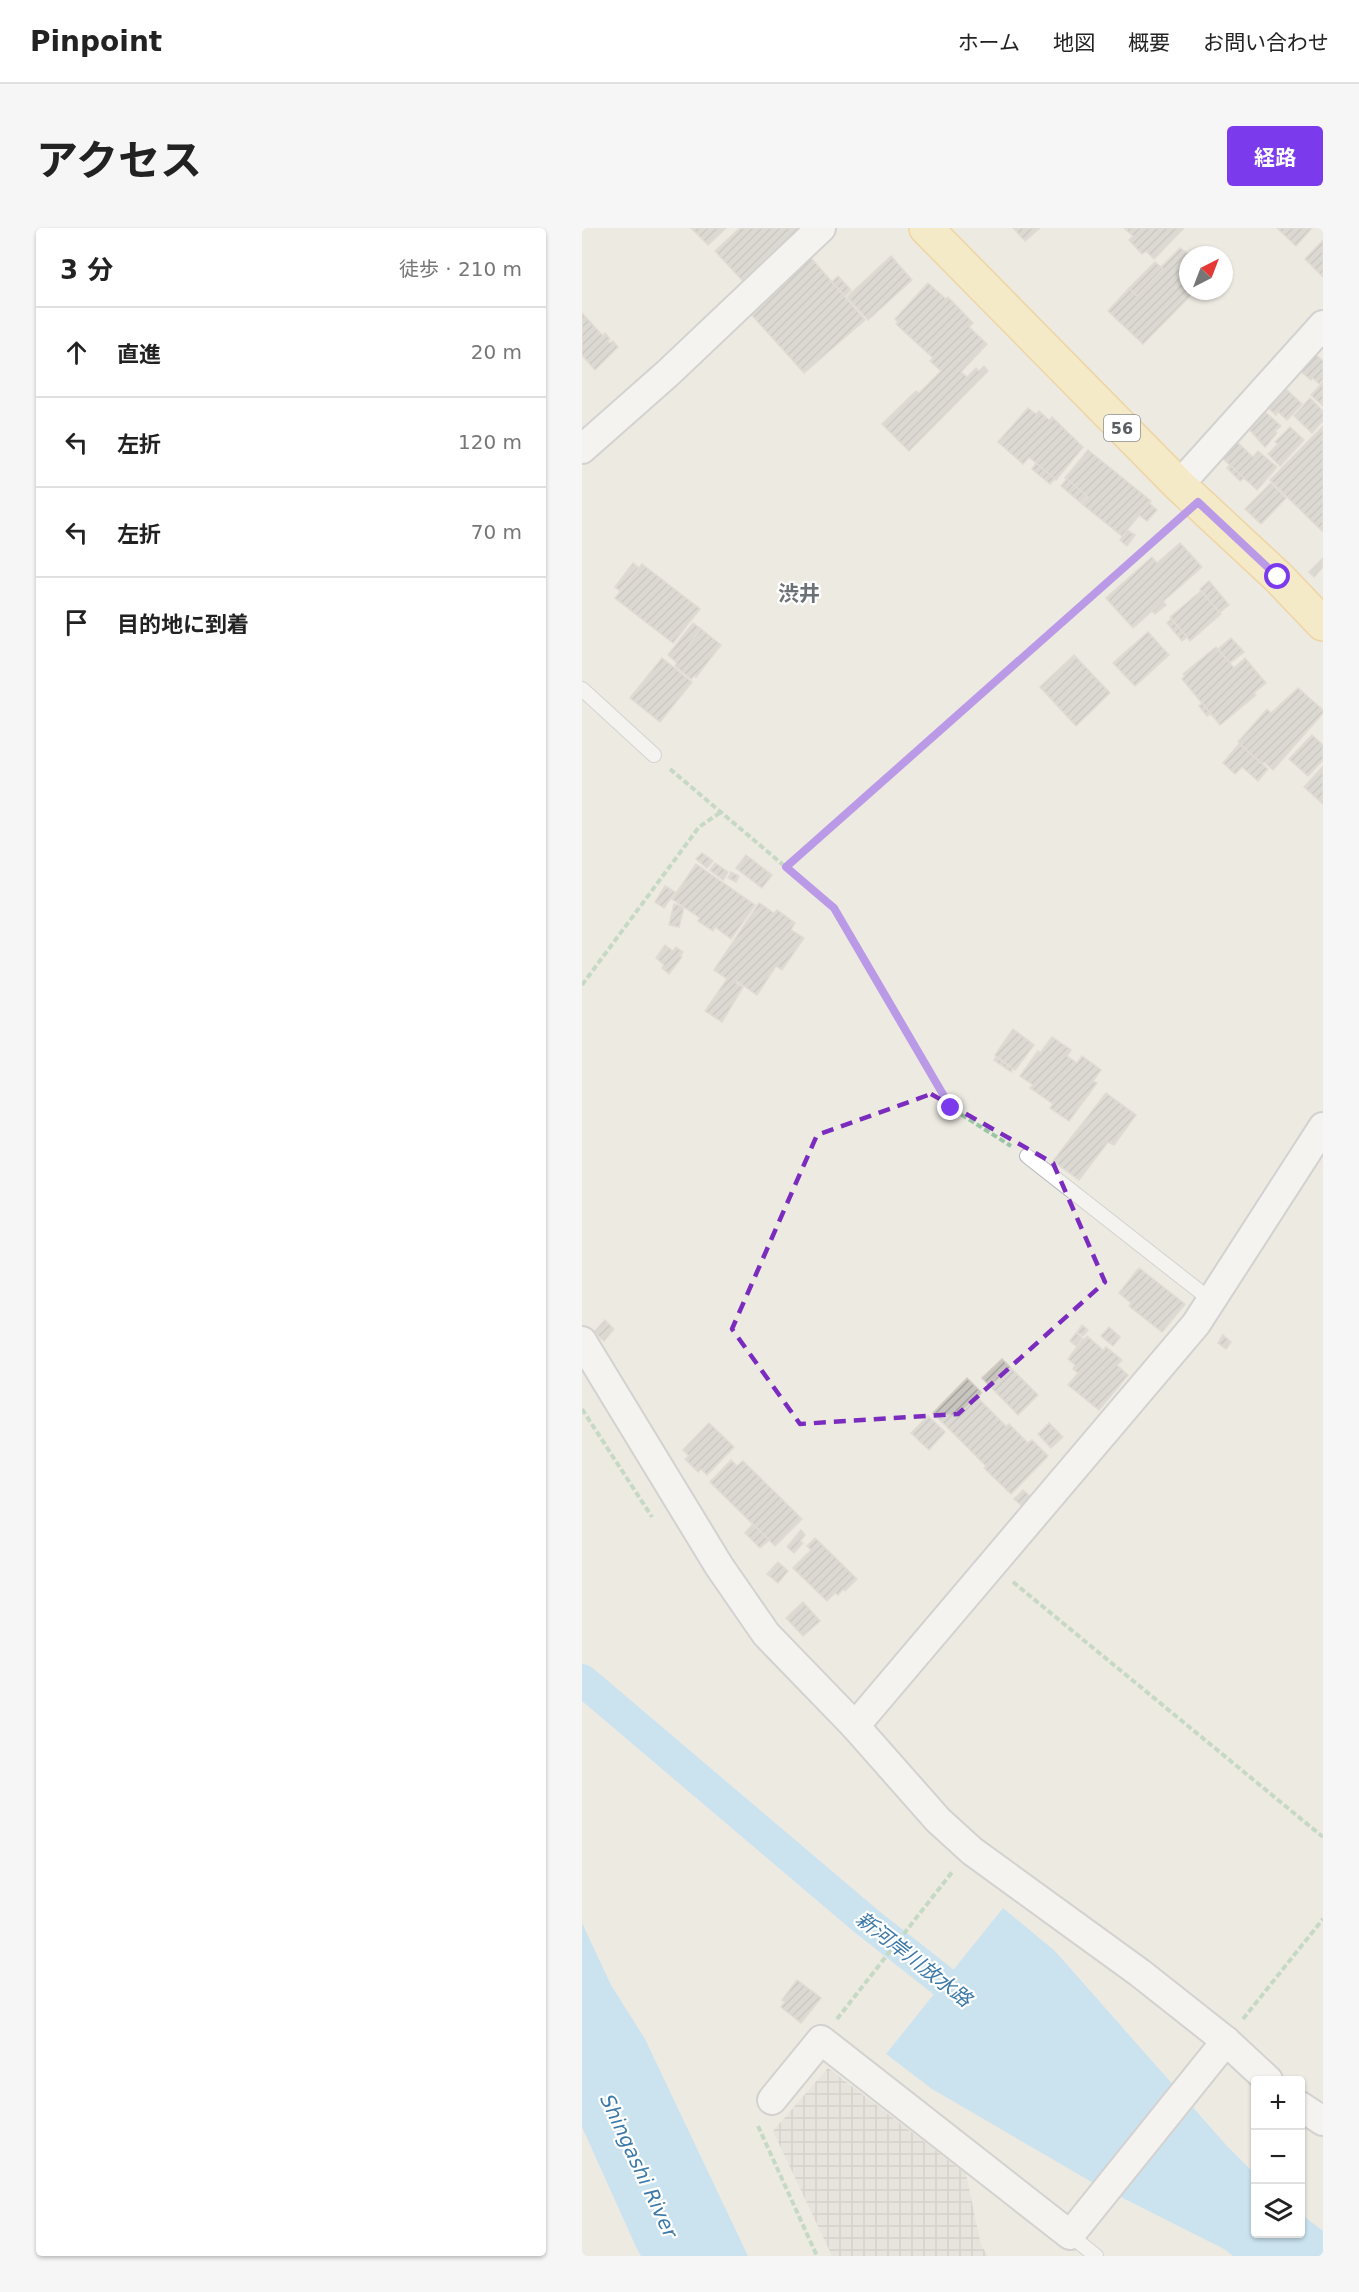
<!DOCTYPE html>
<html lang="ja">
<meta charset="utf-8">
<style>
:root{--surface:#fff;--page:#f6f6f6;--text:#222;--muted:#767676;--line:#e0e0e0;--accent:#7c3aed}
body{margin:0;font-family:"DejaVu Sans","Noto Sans JP",sans-serif;background:var(--page);color:var(--text)}
.controls{position:absolute;right:18px;bottom:18px;display:grid;overflow:hidden;border-radius:6px;box-shadow:0 2px 4px #0004}
.controls button{width:54px;height:54px;display:grid;place-items:center;padding:0;border:0;border-bottom:2px solid var(--line);background:var(--surface);color:var(--text);font:30px sans-serif}
.compass{position:absolute;left:597px;top:18px;width:54px;height:54px;border-radius:50%;background:var(--surface);box-shadow:0 2px 4px #0004;rotate:42deg}
.stop{position:absolute;width:18px;height:18px;margin:-14px;border:4px solid #7c3aed;border-radius:50%;background:#fff}
.stop.end{background:#7c3aed;border-color:#fff;box-shadow:0 2px 6px #0008}
.list{margin:0;padding:0;list-style:none}
h2{display:flex;justify-content:space-between;align-items:center;height:78px;margin:0;padding:0 24px;font-size:26px}
h2 small{font-size:20px;font-weight:400;color:var(--muted)}
.list li{display:grid;grid-template-columns:39px 1fr auto;gap:18px;align-items:center;box-sizing:border-box;height:90px;padding:0 24px;border-top:2px solid var(--line)}
.list b{display:block;font-size:22px;white-space:nowrap}
.list em{font-size:20px;font-style:normal;color:var(--muted)}
.icon{flex:none;width:33px;height:33px;fill:none;stroke:currentColor;stroke-width:2;stroke-linecap:round;stroke-linejoin:round}
.map{position:relative;flex:none;width:741px;height:2028px;overflow:hidden;border-radius:6px}
header{display:flex;align-items:center;gap:36px;box-sizing:border-box;height:84px;padding:0 30px;background:var(--surface);border-bottom:2px solid var(--line)}
header strong{font-size:28px}
nav{display:flex;gap:33px;margin-inline-start:auto;font-size:21px}
.intro{display:flex;align-items:center;justify-content:space-between;box-sizing:border-box;height:144px;padding:0 36px}
h1{margin:0;font-size:42px}
.button{padding:15px 27px;border-radius:6px;background:var(--accent);color:#fff;font-size:21px;font-weight:700}
main{display:flex;gap:36px;padding:0 36px}
aside{flex:1;background:var(--surface);border-radius:6px;box-shadow:0 2px 4px #0004}
.map>svg:first-child{display:block}
</style>
<header>
<strong>Pinpoint</strong>
<nav><a>ホーム</a><a>地図</a><a>概要</a><a>お問い合わせ</a></nav>
</header>
<div class="intro"><h1>アクセス</h1><a class="button">経路</a></div>
<main>
<aside>
<h2>3 分<small>徒歩 · 210 m</small></h2>
<ul class="list">
<li><svg class="icon" aria-label="ahead" viewBox="0 0 24 24"><path d="M12 20V5M6 11l6-6 6 6"/></svg><div><b>直進</b></div><em>20 m</em></li>
<li><svg class="icon" aria-label="left" viewBox="0 0 24 24"><path d="M17 20v-9H6M10 6l-5 5 5 5"/></svg><div><b>左折</b></div><em>120 m</em></li>
<li><svg class="icon" aria-label="left" viewBox="0 0 24 24"><path d="M17 20v-9H6M10 6l-5 5 5 5"/></svg><div><b>左折</b></div><em>70 m</em></li>
<li><svg class="icon" aria-label="arrive" viewBox="0 0 24 24"><path d="M6 21V4h12l-3 4 3 4H6"/></svg><div><b>目的地に到着</b></div></li>
</ul>
</aside>
<div class="map">
<svg width="741" height="2028" viewBox="0 0 741 2028">
<defs>
<pattern id="industrial-grid" width="8" height="8" patternUnits="userSpaceOnUse" patternTransform="scale(1.5)"><rect width="8" height="8" fill="#dfdcd7"/><path d="M0 4h8M4 0v8" fill="none" stroke="#b8b6b2"/></pattern>
<pattern id="building-hatch" width="6" height="6" patternUnits="userSpaceOnUse" patternTransform="scale(1.5)"><rect width="6" height="6" fill="#c8c5bf"/><path d="M-1 1l2-2M0 6l6-6M5 7l2-2" fill="none" stroke="#a5a39f"/></pattern>
</defs>
<rect width="100%" height="100%" fill="#edeae2"/>
<path fill="url(#industrial-grid)" d="M246 1840 384 1946 399 2017 406 2028H250L191 1903Z"/>
<g fill="#a1dcff">
<path d="M421 1680 473 1723 645 1918 673 1946 674 2006H718L719 1986 741 2003V2028H651L642 2021 513 1956 350 1861 304 1826Z"/>
<path d="M0 1695 29 1757 63 1811 166 2028H59L54 2019 0 1899Z"/>
</g>
<g fill="none" stroke-linecap="round" stroke-linejoin="round">
<path stroke="#a1dcff" stroke-width="32" d="M0 1452 284 1693 396 1781"/>
</g>
<g fill="url(#building-hatch)" stroke="#d2ccc1" stroke-width="1.5">
<path d="M109 0H144L126 17Z"/>
<path d="M158 0H225L168 61 133 23Z"/>
<path d="M431 0H458L443 13Z"/>
<path d="M542 0H602L572 31 564 23 560 26 547 12 551 8Z"/>
<path d="M695 0H730L714 18Z"/>
<path d="M741 12V49L723 31Z"/>
<path d="M598 20 608 27 606 63H613L561 116 526 83 547 60 555 68 581 41 579 39Z"/>
<path d="M309 28 330 52 286 92 265 69Z"/>
<path d="M229 30 283 92 222 145 167 84Z"/>
<path d="M573 34 581 41 555 68 547 60Z"/>
<path d="M256 48 269 62 263 68 250 54Z"/>
<path d="M346 55 364 71 366 69 391 95 387 99 405 116 379 144 385 149 394 140 397 143 402 138 406 143 327 223 300 196 334 163 337 165 359 143 348 133 351 130 314 96 316 94 313 91Z"/>
<path d="M0 85 21 108 23 105 28 111 26 113 28 115 31 113 36 119 13 142 0 127Z"/>
<path d="M733 126 741 133V151L737 156 731 150 729 152 718 143Z"/>
<path d="M741 154V178L729 167Z"/>
<path d="M702 159 720 176 705 192 696 184 694 187 685 179Z"/>
<path d="M728 170 741 183V193L730 205 712 188Z"/>
<path d="M446 180 454 186 457 183 467 192 470 189 501 219 474 252 447 229 441 236 416 214Z"/>
<path d="M681 182 699 198 693 203 695 205 683 219 665 199Z"/>
<path d="M741 198V302L740 303 688 252Z"/>
<path d="M708 199 722 212 698 238 686 226 696 216 693 214Z"/>
<path d="M653 212 671 229 676 223 695 239 675 262 638 228Z"/>
<path d="M506 222 569 273 540 308 500 276 506 269 483 250Z"/>
<path d="M454 235 473 251 468 256 450 241Z"/>
<path d="M648 237 662 250 658 253 645 240Z"/>
<path d="M485 251 505 268 499 275 479 258Z"/>
<path d="M689 255 704 270 679 296 663 281Z"/>
<path d="M567 275 575 282 565 293 557 287Z"/>
<path d="M545 302 553 307 545 318 538 312Z"/>
<path d="M598 315 620 339 551 400 524 370 570 329 575 335Z"/>
<path d="M741 330V339L732 349 727 344Z"/>
<path d="M51 335 57 340 38 363 33 359Z"/>
<path d="M60 336 118 381 91 415 33 370Z"/>
<path d="M627 353 647 377 637 385 618 361Z"/>
<path d="M619 363 639 386 608 413 588 389Z"/>
<path d="M581 373 584 377 573 386 570 383Z"/>
<path d="M589 391 605 409 600 413 585 395Z"/>
<path d="M111 395 119 401 94 434 86 427Z"/>
<path d="M119 401 139 417 114 449 113 447 109 451 93 438 95 435 94 434Z"/>
<path d="M566 404 587 427 553 458 531 435Z"/>
<path d="M649 410 662 424 648 435 636 421Z"/>
<path d="M634 419 652 440 663 430 684 455 672 465 674 467 638 497 600 451 603 448 601 446Z"/>
<path d="M492 427 528 465 494 498 458 459Z"/>
<path d="M80 430 110 454 78 494 48 470Z"/>
<path d="M716 460 741 482V485L691 542 682 534 680 536 656 514 685 481 689 485Z"/>
<path d="M620 475 629 486 625 488 617 478Z"/>
<path d="M730 507 741 517V532L726 548 707 531Z"/>
<path d="M657 516 686 541 676 553 660 539 653 546 641 535Z"/>
<path d="M741 538V576L722 559Z"/>
<path d="M120 625 131 633 125 640 114 631Z"/>
<path d="M164 627 190 647 180 660 154 640Z"/>
<path d="M133 635 146 644 141 652 128 642Z"/>
<path d="M114 636 173 677 149 711 133 699 131 703 116 693 118 690 90 671Z"/>
<path d="M149 644 157 648 154 654 146 650Z"/>
<path d="M83 658 93 664 82 680 73 674Z"/>
<path d="M177 675 192 685 195 682 213 695 209 702 222 710 200 742 194 738 175 767 155 753 154 755 161 759 140 794 123 783 145 751 132 742Z"/>
<path d="M92 676 102 679 97 699 87 697Z"/>
<path d="M83 717 91 723 94 719 101 724 98 728 100 729 87 746 80 740 82 737 74 730Z"/>
<path d="M431 801 452 817 433 842 413 827Z"/>
<path d="M470 809 489 822 485 828 495 835 500 828 519 842 511 853 515 855 487 893 468 880 471 876 448 860 451 857 438 848 456 823 458 825Z"/>
<path d="M414 829 431 841 429 844 412 832Z"/>
<path d="M524 865 554 887 532 917 526 914 497 952 471 933Z"/>
<path d="M557 1040 603 1076 580 1104 547 1078 549 1075 537 1065Z"/>
<path d="M23 1092 32 1101 22 1113 12 1104Z"/>
<path d="M500 1097 506 1102 501 1108 495 1104Z"/>
<path d="M527 1099 538 1109 531 1118 519 1108Z"/>
<path d="M494 1105 500 1110 494 1118 488 1113Z"/>
<path d="M641 1107 649 1114 644 1121 636 1115Z"/>
<path d="M505 1108 521 1122 524 1119 540 1132 535 1137 546 1147 517 1182 486 1157 496 1145 491 1141 493 1137 486 1131 501 1111 502 1112Z"/>
<path d="M420 1131 456 1167 436 1187 400 1150Z"/>
<path d="M385 1150 400 1165 396 1170 424 1198 427 1196 446 1215 450 1212 466 1228 429 1266 402 1240 404 1238 351 1185Z"/>
<path d="M346 1188 363 1204 347 1222 329 1205Z"/>
<path d="M127 1195 152 1219 125 1247 119 1241 116 1244 103 1231 107 1228 101 1222Z"/>
<path d="M467 1195 481 1209 469 1220 456 1206Z"/>
<path d="M149 1232 155 1238 161 1233 220 1291 193 1318 128 1254Z"/>
<path d="M441 1262 449 1269 440 1278 432 1271Z"/>
<path d="M171 1296 187 1312 178 1320 163 1305Z"/>
<path d="M219 1302 223 1307 218 1313 221 1315 212 1325 205 1319Z"/>
<path d="M233 1310 275 1351 263 1363 261 1361 256 1367 253 1365 245 1373 211 1340 229 1322 225 1318Z"/>
<path d="M196 1334 206 1343 196 1355 185 1346Z"/>
<path d="M221 1374 238 1393 221 1408 204 1390Z"/>
<path d="M215 1752 239 1770 219 1795 199 1779 203 1774 200 1772Z"/>
</g>
<g fill="none" stroke-linecap="round" stroke-linejoin="round">
<defs>
<g id="service">
<path d="M0 461 72 527"/>
<path d="M445 928 630 1073"/>
<path d="M488 2007 514 2028"/>
</g>
<g id="minor">
<path d="M0 221 86 145 239 0"/>
<path d="M597 257 741 97"/>
<path d="M0 1113 137 1338 184 1406 273 1498 356 1592 390 1623 558 1745 644 1813 686 1852"/>
<path d="M273 1498 614 1096 741 899"/>
<path d="M190 1872 239 1812 488 2007 644 1813"/>
<path d="M718 1878 741 1893"/>
</g>
<path id="primary" d="M344 0 597 257 696 349 741 396"/>
</defs>
<use href="#service" stroke="#b3b6ba" stroke-width="16"/>
<use href="#minor" stroke="#b3b6ba" stroke-width="32"/>
<use href="#primary" stroke="#f1bc58" stroke-width="36"/>
<g stroke="#98c6a2" stroke-width="4" stroke-dasharray="6 3" stroke-linecap="butt">
<path d="M88 541 252 680 369 880 429 918"/>
<path d="M204 639 593 294"/>
<path d="M0 757 117 599 139 584"/>
<path d="M0 1181 70 1289"/>
<path d="M431 1354 741 1609"/>
<path d="M255 1791 371 1643"/>
<path d="M661 1791 741 1691"/>
<path d="M176 1898 235 2028"/>
</g>
<use href="#service" stroke="#fff" stroke-width="14"/>
<use href="#minor" stroke="#fff" stroke-width="28"/>
<use href="#primary" stroke="#ffeba6" stroke-width="33"/>
</g>
<g fill="none" stroke-linecap="round" stroke-linejoin="round">
<path stroke="#7c3aed" stroke-width="8" d="M369 880 252 680 204 639 616 274 696 349"/>
</g>
<path d="M0 0H741V2028H0ZM349 866 471 935 523 1054 376 1186 218 1196 150 1101 235 907Z" fill="#edeae2" fill-opacity=".55" fill-rule="evenodd"/>
<path fill="none" stroke="#7b2cbf" stroke-width="4.5" stroke-dasharray="12 8" stroke-linejoin="round" d="M349 866 471 935 523 1054 376 1186 218 1196 150 1101 235 907Z"/>
<g text-anchor="middle" dominant-baseline="central" stroke-width="4.5" stroke-linejoin="round" paint-order="stroke">
<rect fill="#fff" stroke="#8c8f92" stroke-width="1.5" x="522" y="187" width="36" height="26" rx="4.5"/>
<g font-size="16" font-weight="bold" fill="#5b5f63">
<text x="540" y="200">56</text>
</g>
<g font-size="20" font-style="italic" fill="#3c78a8" stroke="#fff">
<text transform="translate(332 1731) rotate(38)">新河岸川放水路</text>
<text transform="translate(57 1938) rotate(65)">Shingashi River</text>
</g>
<g font-size="21" font-weight="bold" fill="#6c7175" stroke="#fff">
<text x="217" y="366">渋井</text>
</g>
</g>
</svg>
<div class="controls">
<button>+</button>
<button>−</button>
<button><svg class="icon" aria-label="layers" viewBox="0 0 24 24"><path d="M12 4l9 5-9 5-9-5zM3 14l9 5 9-5"/></svg></button>
</div>
<svg class="compass" viewBox="-18 -18 36 36"><path d="M0-13l5 13h-10z" fill="#e53935"/><path d="M0 13l5-13h-10z" fill="#767676"/></svg>
<div class="stop" style="left:696px;top:349px"></div>
<div class="stop end" style="left:369px;top:880px"></div>
</div>
</main>
